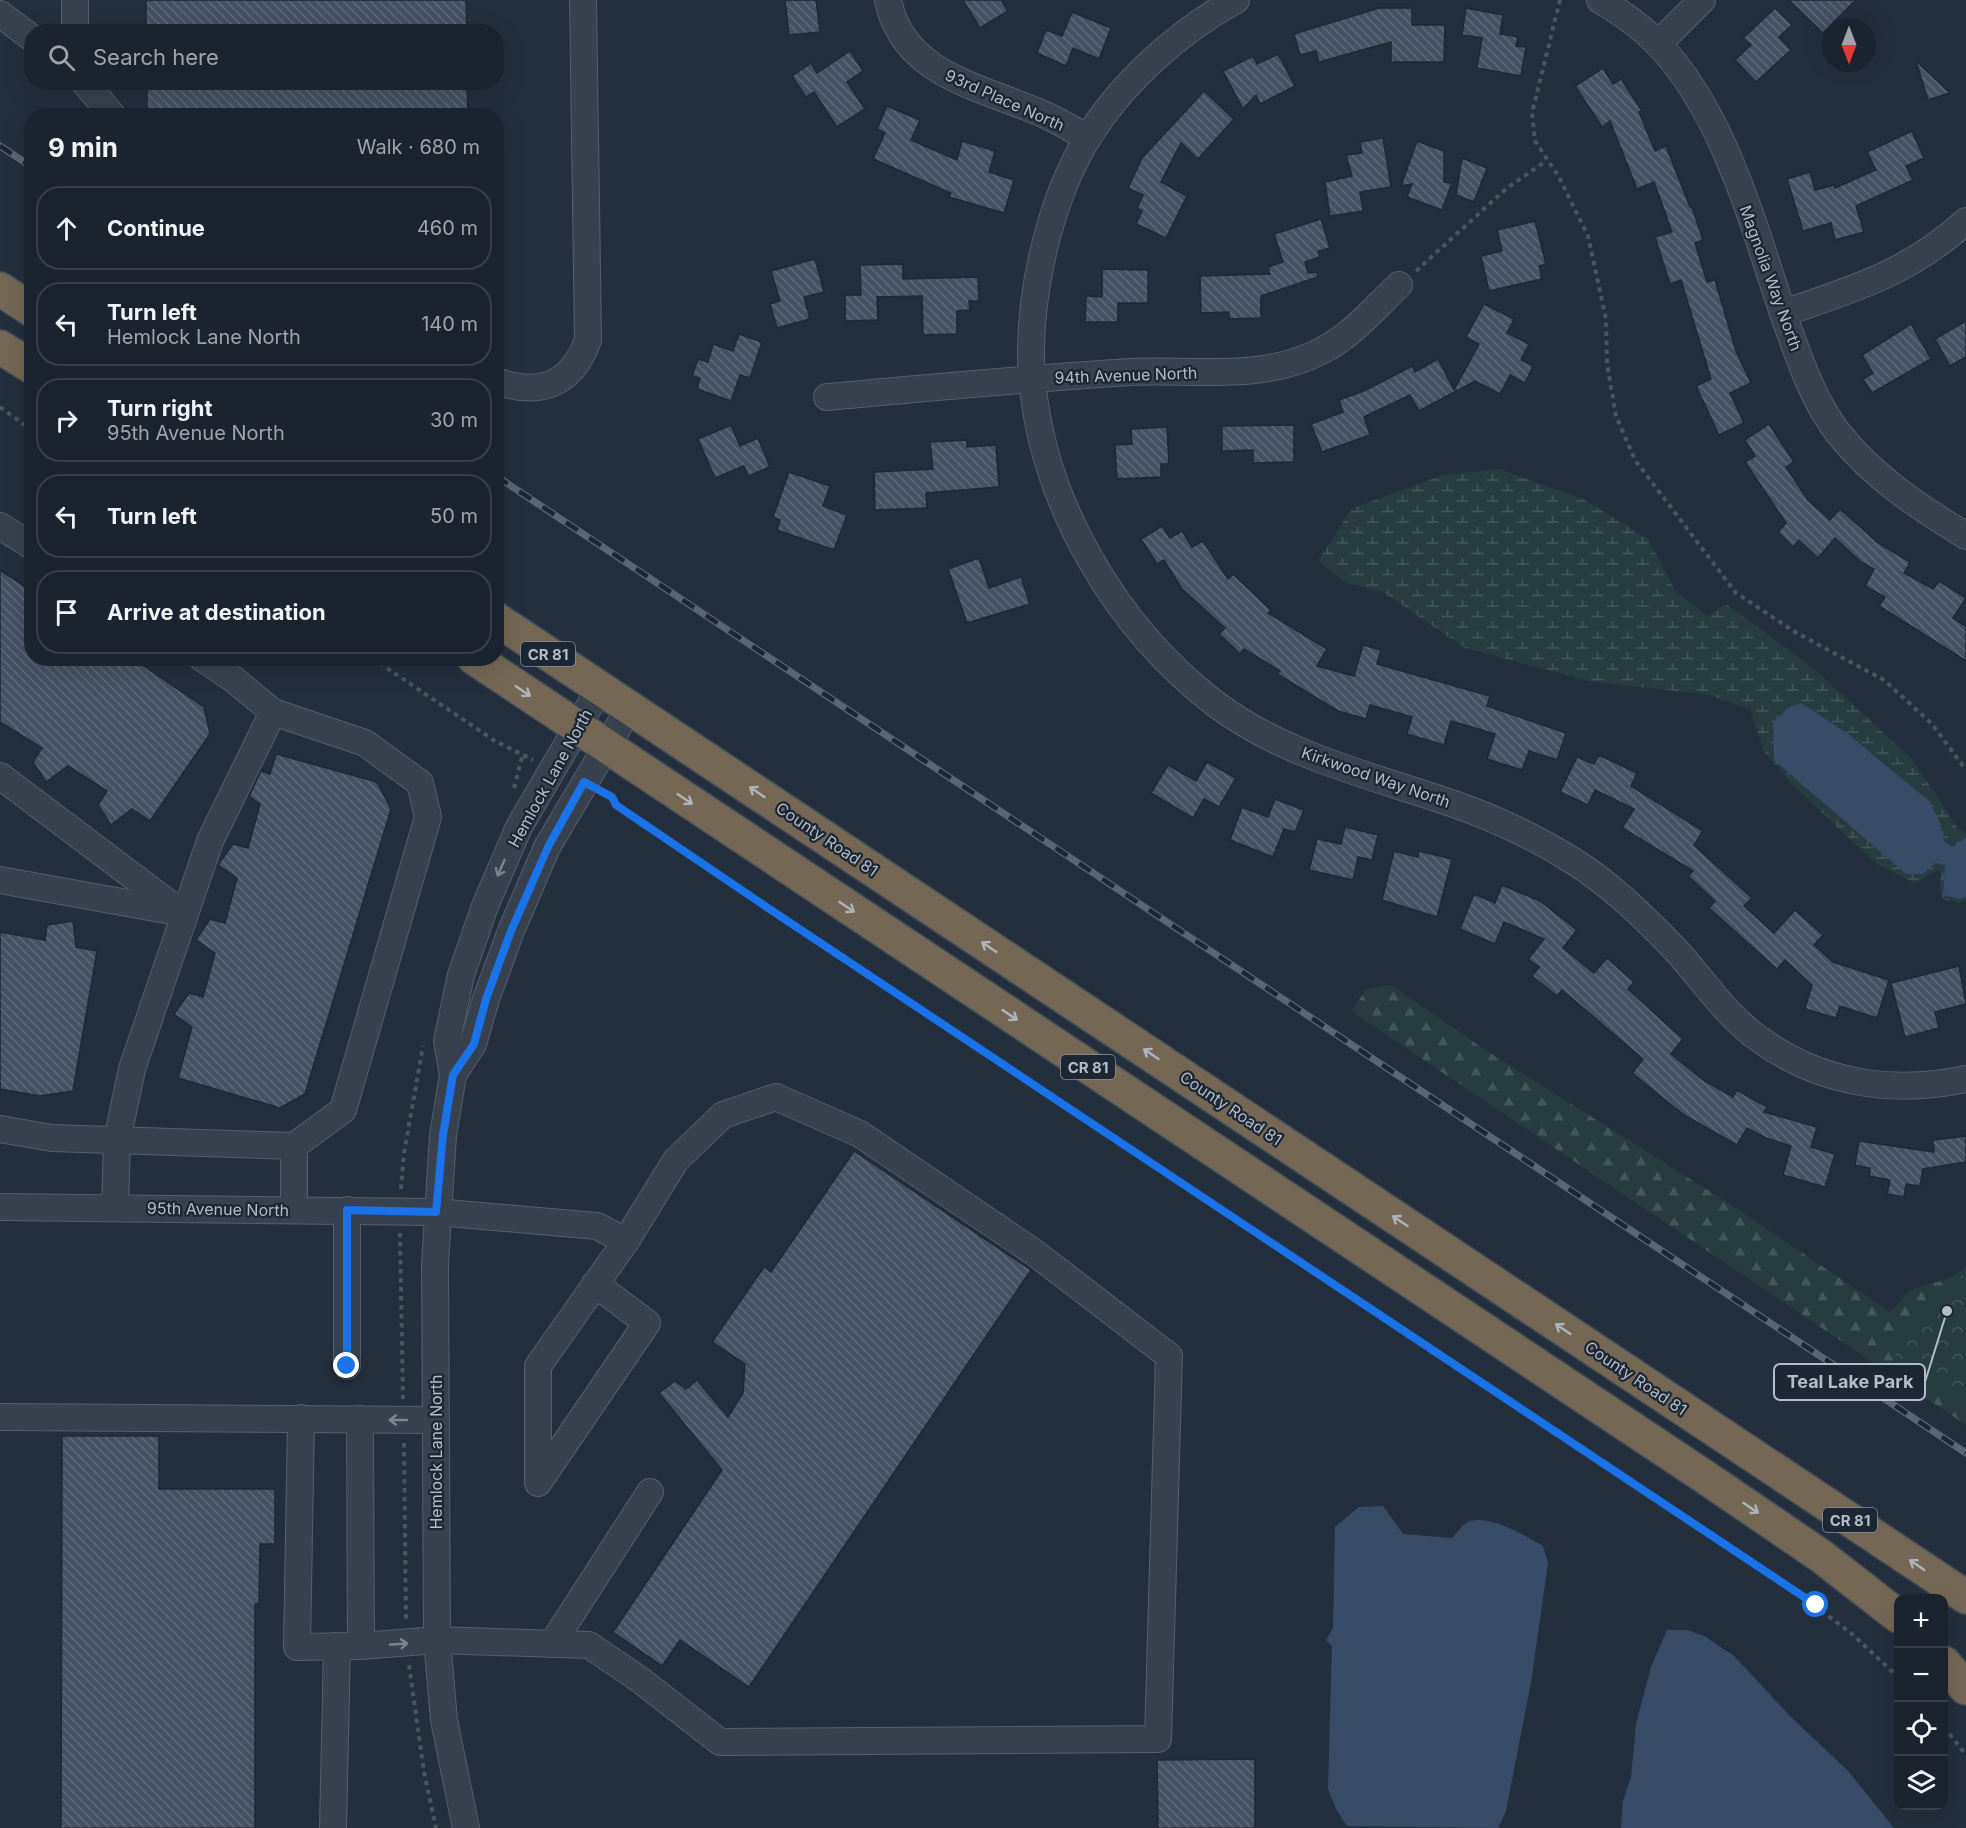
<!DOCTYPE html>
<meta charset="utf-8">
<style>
:root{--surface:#1b232e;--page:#282f3a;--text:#f1f3f6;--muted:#a0a4aa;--line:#39404a}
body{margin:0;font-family:Inter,sans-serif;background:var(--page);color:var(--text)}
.controls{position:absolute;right:18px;bottom:18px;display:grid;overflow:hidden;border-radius:12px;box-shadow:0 6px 24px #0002}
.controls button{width:54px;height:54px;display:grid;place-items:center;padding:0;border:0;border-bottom:2px solid var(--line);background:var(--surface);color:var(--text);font:30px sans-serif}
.compass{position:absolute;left:1822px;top:18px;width:54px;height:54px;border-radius:50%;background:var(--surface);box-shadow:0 6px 24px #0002;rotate:180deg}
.stop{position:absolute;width:18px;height:18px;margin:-14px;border:4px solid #1a73e8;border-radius:50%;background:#fff}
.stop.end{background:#1a73e8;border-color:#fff;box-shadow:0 2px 6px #0008}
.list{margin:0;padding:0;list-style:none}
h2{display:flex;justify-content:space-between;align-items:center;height:78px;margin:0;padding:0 24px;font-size:26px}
h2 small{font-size:20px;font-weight:400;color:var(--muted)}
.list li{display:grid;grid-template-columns:39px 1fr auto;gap:18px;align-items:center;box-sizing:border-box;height:84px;margin:0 12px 12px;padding:0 12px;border:2px solid var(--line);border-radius:24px}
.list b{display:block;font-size:22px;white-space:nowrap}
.list p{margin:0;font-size:20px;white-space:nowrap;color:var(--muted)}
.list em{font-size:20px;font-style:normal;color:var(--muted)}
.icon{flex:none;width:33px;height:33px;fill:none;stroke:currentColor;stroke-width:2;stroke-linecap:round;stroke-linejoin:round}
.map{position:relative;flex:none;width:1966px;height:1828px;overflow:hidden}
.search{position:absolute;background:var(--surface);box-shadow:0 6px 24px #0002;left:24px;top:24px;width:480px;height:66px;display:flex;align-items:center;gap:15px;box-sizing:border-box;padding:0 21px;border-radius:24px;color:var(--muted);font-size:22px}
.panel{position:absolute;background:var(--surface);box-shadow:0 6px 24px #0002;left:24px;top:108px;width:480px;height:558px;border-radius:24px}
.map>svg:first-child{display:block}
</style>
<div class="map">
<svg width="1966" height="1828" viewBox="0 0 1966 1828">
<defs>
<pattern id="forest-firs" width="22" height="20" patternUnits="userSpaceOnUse" patternTransform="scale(1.5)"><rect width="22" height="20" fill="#263c3f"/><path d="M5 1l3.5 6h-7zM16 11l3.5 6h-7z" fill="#435659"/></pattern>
<pattern id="wetland-marsh" width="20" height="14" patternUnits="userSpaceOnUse" patternTransform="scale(1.5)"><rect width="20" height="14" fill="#263c3f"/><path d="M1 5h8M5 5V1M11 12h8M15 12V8" fill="none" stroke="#435659"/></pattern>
<pattern id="park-crowns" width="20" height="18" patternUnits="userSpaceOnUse" patternTransform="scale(1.5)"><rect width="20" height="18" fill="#263c3f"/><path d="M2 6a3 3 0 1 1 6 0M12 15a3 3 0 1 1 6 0" fill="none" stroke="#435659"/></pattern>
<pattern id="building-back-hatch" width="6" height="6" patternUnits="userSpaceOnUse" patternTransform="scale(1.5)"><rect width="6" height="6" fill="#455162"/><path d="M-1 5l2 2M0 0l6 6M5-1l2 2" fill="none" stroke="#5d6877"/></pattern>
</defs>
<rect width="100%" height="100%" fill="#242f3e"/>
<path fill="url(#forest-firs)" d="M1391 985 1487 1051 1733 1206 1890 1312C1897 1306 1903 1296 1910 1291 1933 1279 1946 1286 1966 1266V1425L1351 1011 1367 989Z"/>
<path fill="url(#wetland-marsh)" d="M1499 469 1583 499 1648 539 1676 592 1707 616 1726 604 1812 667 1912 759 1956 826 1966 834V900L1958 903 1943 899 1940 892 1941 872 1938 870 1915 883 1875 863 1792 784 1764 751 1750 709 1705 694 1593 682 1465 648 1383 592 1347 583 1318 561 1351 509 1443 475Z"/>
<path fill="url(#park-crowns)" d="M1966 1271V1402L1889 1351Z"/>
<g fill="#394c67">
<path d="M1801 703 1847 733 1930 802 1940 823 1944 841 1953 847 1966 837V897L1960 899 1943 895 1945 865 1935 863 1923 874H1906L1774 760 1773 722 1788 708Z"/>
<path d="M1383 1506 1403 1534 1452 1538C1456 1534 1462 1525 1468 1522 1489 1513 1525 1536 1543 1546L1548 1563 1531 1682 1506 1811 1498 1828 1347 1826 1336 1809 1328 1789 1332 1646 1326 1640 1333 1628 1335 1527 1359 1507Z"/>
<path d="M1667 1630H1687L1704 1636 1734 1656 1791 1717 1848 1771 1894 1828H1621L1623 1801 1631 1777 1636 1724 1651 1667Z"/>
</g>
<g fill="url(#building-back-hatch)" stroke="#1f2835" stroke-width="1.5">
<path d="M146 0H466L467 32H146Z"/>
<path d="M785 0H816L820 32 789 35Z"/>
<path d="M963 0H1001L1008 11 980 28Z"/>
<path d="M1789 0H1856L1823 33Z"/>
<path d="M1379 8H1412V25H1445L1444 62H1391V42L1319 62 1316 51 1300 55 1294 34Z"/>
<path d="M1466 8 1503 15 1500 34 1518 37 1516 46 1526 47 1521 76 1477 68 1482 38 1462 35Z"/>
<path d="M1775 8 1792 25 1779 37 1791 50 1756 82 1735 60 1751 45 1743 38Z"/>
<path d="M1072 12 1111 28 1099 59 1073 48 1066 66 1037 53 1046 30 1062 36Z"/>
<path d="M850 51 863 71 847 82 865 109 837 127 814 92 806 97 792 76 811 63 817 73Z"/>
<path d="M1278 54 1295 86 1260 104 1256 95 1243 109 1223 71 1253 56 1257 64Z"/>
<path d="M1916 61 1950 93 1928 100Z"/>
<path d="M1603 68 1613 84 1621 79 1642 111 1639 112 1655 151 1666 146 1690 207H1692L1703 240 1695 243 1707 282 1715 280 1736 351 1751 383 1730 393 1744 423 1719 435 1696 386 1711 379 1681 280 1670 284 1655 237 1672 232 1654 182 1637 189 1610 121 1602 127 1575 86Z"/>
<path d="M147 82H467L468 116H147Z"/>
<path d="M1204 91 1234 119 1198 159 1181 143 1161 182 1187 196 1166 238 1136 224 1142 211 1137 208 1143 195 1128 188 1142 158Z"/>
<path d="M887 106 920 120 911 140 957 160 962 141 995 151 989 172 1014 180 1004 213 949 197 951 193 873 159 885 133 877 129Z"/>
<path d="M1912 131 1924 158 1906 166 1913 180 1856 206 1864 232 1835 240 1831 223 1803 231 1787 179 1810 172 1815 190 1834 185 1835 188 1876 170 1867 152Z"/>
<path d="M1383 138 1391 187 1360 192 1363 211 1330 216 1325 182 1352 176 1346 155 1362 153 1360 142Z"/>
<path d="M1417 141 1444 151V182L1452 183 1442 210 1407 197 1412 184 1401 186Z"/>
<path d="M1462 158 1487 168 1474 202 1456 195Z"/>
<path d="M1321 219 1330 248 1318 251 1320 257 1305 262 1308 273 1317 272 1318 277 1261 296V318L1229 319V312L1201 313 1200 276 1270 274 1268 267 1283 262 1274 234Z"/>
<path d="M1535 221 1546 264 1539 266 1542 279 1489 291 1481 256 1502 251 1497 230Z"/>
<path d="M815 259 824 292 804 297 810 319 777 328 770 304 780 301 771 271Z"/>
<path d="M903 264V279L978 277 979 301H969L970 310 957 311V334L923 335 922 296 877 297 878 320 845 321V295H861L860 265Z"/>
<path d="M1102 269 1148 270V303H1118V322H1085L1086 296 1102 297Z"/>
<path d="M1484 304 1514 319 1507 333 1529 344 1521 360 1533 366 1525 383 1510 375 1500 394 1475 381 1419 411 1410 395 1364 417 1370 435 1322 452 1311 424 1343 412 1339 400 1366 390 1412 366 1415 372 1438 359 1454 390 1479 344 1466 337Z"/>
<path d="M1966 321V357L1950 366 1935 339Z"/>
<path d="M1911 324 1931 359 1872 393 1863 379 1873 373 1862 355Z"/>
<path d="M739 334 762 342 750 378 740 375 731 401 697 389 700 378 692 376 698 359 708 362 713 344 733 351Z"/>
<path d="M1769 424 1794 462 1786 467 1808 500 1830 520 1840 509 1878 543 1910 562 1904 573 1933 589 1939 581 1966 598 1953 618 1966 627V661L1879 606 1885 597 1865 586 1874 569 1861 562 1835 538 1818 558 1799 540 1793 547 1778 532 1786 523 1745 462 1755 456 1745 440Z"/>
<path d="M731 425 740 446 758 438 770 467 748 476 744 466 715 478 698 439Z"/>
<path d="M1294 425V462L1253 463V450L1222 451V426Z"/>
<path d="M1167 427 1169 464H1161V477L1117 479 1115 445 1132 444 1131 429Z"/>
<path d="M967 440V447L996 445 999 487 926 493 927 508 875 510 874 472 933 469 930 442Z"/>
<path d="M789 472 830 486 823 506 847 515 834 550 777 530 780 520 773 517Z"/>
<path d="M1162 526 1170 538 1182 531 1192 547 1203 541 1228 579 1233 574 1271 610 1268 613 1327 649 1317 666 1354 676 1363 645 1381 650 1377 664 1490 696 1487 706 1566 733 1557 760 1529 751 1522 770 1487 759 1495 734 1451 721 1444 745 1407 734 1412 717 1370 705 1366 719 1338 711 1277 674 1280 671 1244 649 1240 654 1219 634 1225 628 1182 589 1164 560 1157 564 1141 539Z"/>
<path d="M979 558 989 588 1021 577 1030 604 967 623 948 569Z"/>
<path d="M0 570 32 591V658H132L204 707 210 734 150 821 132 809 111 825 98 805 107 791 68 766 46 782 33 762 42 748 0 722Z"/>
<path d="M276 754 377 782 391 809 305 1094 280 1108 178 1078 192 1027 174 1014 189 993 203 997 215 953 196 940 210 919 225 923 237 878 218 865 233 844 248 848 260 804 249 796 261 771 270 774Z"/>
<path d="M1599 755 1637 773 1631 786 1703 831 1694 845 1752 898 1744 906 1774 933 1795 910 1823 935 1814 945 1833 962 1889 980 1877 1018 1840 1006 1836 1018 1805 1009 1812 985 1785 960 1777 969 1709 908 1715 901 1688 876 1693 871 1622 828 1634 809 1595 790 1588 805 1560 792 1577 757 1594 764Z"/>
<path d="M1207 762 1236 778 1219 807 1204 799 1193 818 1151 793 1168 765 1196 781Z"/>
<path d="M1275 799 1304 810 1295 832 1284 829 1273 857 1230 840 1242 807 1268 817Z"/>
<path d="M1345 827 1378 835 1372 860 1358 857 1353 880 1309 870 1317 839 1341 844Z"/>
<path d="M1394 851 1418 857 1419 851 1452 859 1437 917 1382 900Z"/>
<path d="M1502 885 1540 901 1577 930 1563 948 1594 973 1607 958 1634 982 1628 989 1683 1039 1671 1054 1703 1080 1733 1097 1737 1090 1767 1107 1764 1112 1817 1127 1811 1147 1835 1154 1825 1187 1783 1175 1791 1146 1766 1138 1747 1128 1737 1145 1684 1115 1632 1073 1643 1059 1562 990 1557 996 1532 976 1539 967 1528 959 1544 939 1504 922 1495 944 1460 929 1474 894 1495 903Z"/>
<path d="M73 921 76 947 97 951 73 1091 40 1096 0 1089V932L45 940 47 925Z"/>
<path d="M1959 966 1966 1004 1935 1012 1939 1028 1905 1037 1891 983Z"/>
<path d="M1966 1136V1162L1923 1169 1920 1186 1906 1184 1904 1197 1887 1194 1890 1180 1869 1176 1870 1168 1855 1165 1859 1141 1934 1152 1933 1140Z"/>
<path d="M854 1151 1031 1270 749 1687 680 1640 662 1666 613 1632 722 1470 659 1393 675 1381 686 1389 697 1380 728 1417 743 1393 745 1364 712 1342 764 1267 771 1272Z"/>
<path d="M62 1436H159V1489H275V1544H260L259 1604H255V1828H61Z"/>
<path d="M1255 1759V1828H1158L1157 1760Z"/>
</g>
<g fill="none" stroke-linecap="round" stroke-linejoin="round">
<defs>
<g id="minor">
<path d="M888 0C903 76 983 87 1043 114 1059 121 1073 130 1088 138"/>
<path d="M1236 0C1178 32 1122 82 1087 139 1048 204 1026 303 1032 379 1043 505 1117 629 1217 705 1287 757 1373 776 1454 804 1494 818 1533 836 1570 859 1608 882 1643 916 1674 948 1701 977 1723 1012 1755 1036 1817 1083 1891 1095 1966 1079"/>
<path d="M1600 0C1620 12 1642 27 1658 44 1726 115 1754 229 1785 319 1799 358 1813 401 1839 434 1874 478 1919 507 1966 536"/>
<path d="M0 14 32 38"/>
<path d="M75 32V0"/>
<path d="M1658 44 1702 0"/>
<path d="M84 82 113 116"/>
<path d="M1783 313C1854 289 1909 273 1966 221"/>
<path d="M496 381C541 397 572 384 588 340L583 0"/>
<path d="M827 397C928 388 1029 378 1131 372 1195 369 1264 382 1323 350 1352 335 1375 308 1399 285"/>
<path d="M0 526 32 546"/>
<path d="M202 658 233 679 273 712 365 743 420 783 428 817 343 1110 294 1146V1210"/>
<path d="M0 776 183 914"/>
<path d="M0 880 177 912"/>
<path d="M453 1075 473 1044 486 999 511 931 547 847 630 707"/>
<path d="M0 1129 52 1138 294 1146"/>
<path d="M0 1207 436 1212 597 1226 626 1241 538 1366V1483L647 1323 595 1284"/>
<path d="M115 1208 117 1140 132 1069 210 841 273 712"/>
<path d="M347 1210V1366"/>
<path d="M0 1417 436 1420"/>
<path d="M301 1418 297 1647 361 1646 437 1640 589 1645 639 1679 720 1742 1158 1739 1169 1356 1035 1253 860 1134 776 1097 723 1115 676 1160 626 1241"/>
<path d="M360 1419 361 1646"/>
<path d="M552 1644 650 1492"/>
<path d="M333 1828 337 1646"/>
<path d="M466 1828 444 1720 437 1640 435 1264 443 1135 453 1075 447 1041 461 975 485 906 519 827 600 688"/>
</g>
<g id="highway">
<path d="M0 289 32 310"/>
<path d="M0 347 32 367"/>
<path d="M496 619 1966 1597"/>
<path d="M474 658 1702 1475 1821 1556 1898 1616"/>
<path d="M1944 1663 1966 1688"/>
</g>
</defs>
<use href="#minor" stroke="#565f6c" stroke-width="28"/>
<use href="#highway" stroke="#434c59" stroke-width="36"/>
<g stroke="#44595c" stroke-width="4" stroke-dasharray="4.5 4.5" stroke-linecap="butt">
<path d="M1560 0 1532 113 1535 141 1559 177 1588 236 1606 319 1607 364 1616 416 1635 460 1736 593 1795 632 1884 680 1932 724 1966 770"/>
<path d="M1416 271 1507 188 1546 161"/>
<path d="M0 407 32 430"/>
<path d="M372 658 495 741 533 760"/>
<path d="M514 788 522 757"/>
<path d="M605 793 612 797 616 805 768 908 1781 1580 1852 1634 1898 1677"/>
<path d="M401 1189 404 1153 423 1046"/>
<path d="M400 1233 403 1399"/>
<path d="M404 1443 406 1621"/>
<path d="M409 1665 424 1772 436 1828"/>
<path d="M1944 1727 1966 1755"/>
</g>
<use href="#minor" stroke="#38414e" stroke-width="26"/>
<use href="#highway" stroke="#746855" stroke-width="33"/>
<defs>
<g id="rail">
<path d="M0 146 32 167"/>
<path d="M496 476 1966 1453"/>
</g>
</defs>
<use href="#rail" stroke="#5a6575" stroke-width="7"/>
<use href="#rail" stroke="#1d2633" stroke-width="4.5" stroke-dasharray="14" stroke-linecap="butt"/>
</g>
<defs><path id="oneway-shaft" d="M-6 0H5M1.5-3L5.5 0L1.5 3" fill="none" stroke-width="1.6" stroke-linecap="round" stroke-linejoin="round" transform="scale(1.5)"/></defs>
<g stroke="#aeb4bd">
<use href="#oneway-shaft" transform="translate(523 691) rotate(34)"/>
<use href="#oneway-shaft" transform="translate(757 792) rotate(-146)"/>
<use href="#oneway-shaft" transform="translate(685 799) rotate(34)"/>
<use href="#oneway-shaft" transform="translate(847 907) rotate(34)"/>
<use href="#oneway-shaft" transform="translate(989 947) rotate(-146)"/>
<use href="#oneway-shaft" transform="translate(1010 1015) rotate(34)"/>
<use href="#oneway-shaft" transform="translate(1151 1054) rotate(-146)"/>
<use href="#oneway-shaft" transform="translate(1400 1221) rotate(-146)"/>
<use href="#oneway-shaft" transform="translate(1563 1329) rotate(-146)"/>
<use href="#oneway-shaft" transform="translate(1751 1508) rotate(34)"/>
<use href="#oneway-shaft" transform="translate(1917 1565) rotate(-146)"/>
</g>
<g stroke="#7c8592">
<use href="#oneway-shaft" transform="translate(501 868) rotate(114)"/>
<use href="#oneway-shaft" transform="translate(398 1420) rotate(-180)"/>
<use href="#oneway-shaft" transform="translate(399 1644) rotate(-4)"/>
</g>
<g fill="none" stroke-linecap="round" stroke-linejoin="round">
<path stroke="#1a73e8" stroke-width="8" d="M347 1366V1210L436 1212 443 1135 453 1075 474 1044 486 999 511 931 548 847 584 782 612 797 616 805 768 908 1816 1605"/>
</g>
<g text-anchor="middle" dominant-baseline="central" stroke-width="4.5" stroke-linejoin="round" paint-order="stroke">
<g fill="#1d2633" stroke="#878f9c" stroke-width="1.5">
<rect x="521" y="642" width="54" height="24" rx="4.5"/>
<rect x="1061" y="1055" width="54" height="24" rx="4.5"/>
<rect x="1823" y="1508" width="54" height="24" rx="4.5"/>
</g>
<g font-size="15" font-weight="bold" fill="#b4bcc9">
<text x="548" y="654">CR 81</text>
<text x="1088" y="1067">CR 81</text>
<text x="1850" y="1520">CR 81</text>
</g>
<g font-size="16" fill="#b4bcc9" stroke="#1d2633">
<text transform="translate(1005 100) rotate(24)">93rd Place North</text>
<text transform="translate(1771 278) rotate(70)">Magnolia Way North</text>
<text transform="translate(1126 375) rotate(-2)">94th Avenue North</text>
<text transform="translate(1376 777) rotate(19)">Kirkwood Way North</text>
<text transform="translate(550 778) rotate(-61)">Hemlock Lane North</text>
<text transform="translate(827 839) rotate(34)">County Road 81</text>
<text transform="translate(1231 1108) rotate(34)">County Road 81</text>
<text transform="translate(218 1209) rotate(1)">95th Avenue North</text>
<text transform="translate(1636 1378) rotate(34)">County Road 81</text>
<text transform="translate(436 1452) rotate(-90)">Hemlock Lane North</text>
</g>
</g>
<path fill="none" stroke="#b4bcc9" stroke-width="2" d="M1947 1311L1925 1382"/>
<circle fill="#b4bcc9" stroke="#1d2633" stroke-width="2" cx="1947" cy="1311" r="6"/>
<rect fill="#1d2633" stroke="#b4bcc9" stroke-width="2" x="1774" y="1364" width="151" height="36" rx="6"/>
<g font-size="18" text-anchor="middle" font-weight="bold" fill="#b4bcc9">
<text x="1850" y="1388">Teal Lake Park</text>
</g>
</svg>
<div class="controls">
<button>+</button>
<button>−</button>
<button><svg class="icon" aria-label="locate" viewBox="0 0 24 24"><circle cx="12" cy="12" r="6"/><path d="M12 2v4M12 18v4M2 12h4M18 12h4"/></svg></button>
<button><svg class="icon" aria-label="layers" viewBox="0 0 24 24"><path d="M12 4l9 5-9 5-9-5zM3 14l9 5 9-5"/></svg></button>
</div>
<svg class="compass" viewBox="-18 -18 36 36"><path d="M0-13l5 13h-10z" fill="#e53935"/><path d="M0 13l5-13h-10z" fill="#a0a4aa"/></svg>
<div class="stop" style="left:1816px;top:1605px"></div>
<div class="stop end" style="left:347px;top:1366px"></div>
<div class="search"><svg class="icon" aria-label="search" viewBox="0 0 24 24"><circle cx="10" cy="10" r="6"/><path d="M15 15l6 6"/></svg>Search here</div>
<section class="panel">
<h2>9 min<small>Walk · 680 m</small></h2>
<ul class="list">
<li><svg class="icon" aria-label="ahead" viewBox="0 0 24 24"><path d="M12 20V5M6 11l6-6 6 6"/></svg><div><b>Continue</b></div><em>460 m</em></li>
<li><svg class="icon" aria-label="left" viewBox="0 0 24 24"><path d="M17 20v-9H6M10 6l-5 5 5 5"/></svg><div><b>Turn left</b><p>Hemlock Lane North</p></div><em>140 m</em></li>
<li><svg class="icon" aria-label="right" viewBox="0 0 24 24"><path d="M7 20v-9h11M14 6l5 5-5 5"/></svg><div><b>Turn right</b><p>95th Avenue North</p></div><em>30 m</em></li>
<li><svg class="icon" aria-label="left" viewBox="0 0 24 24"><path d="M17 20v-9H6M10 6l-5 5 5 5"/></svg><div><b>Turn left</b></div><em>50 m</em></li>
<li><svg class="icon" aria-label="arrive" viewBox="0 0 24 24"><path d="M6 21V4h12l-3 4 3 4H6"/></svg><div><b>Arrive at destination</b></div></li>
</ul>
</section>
</div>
